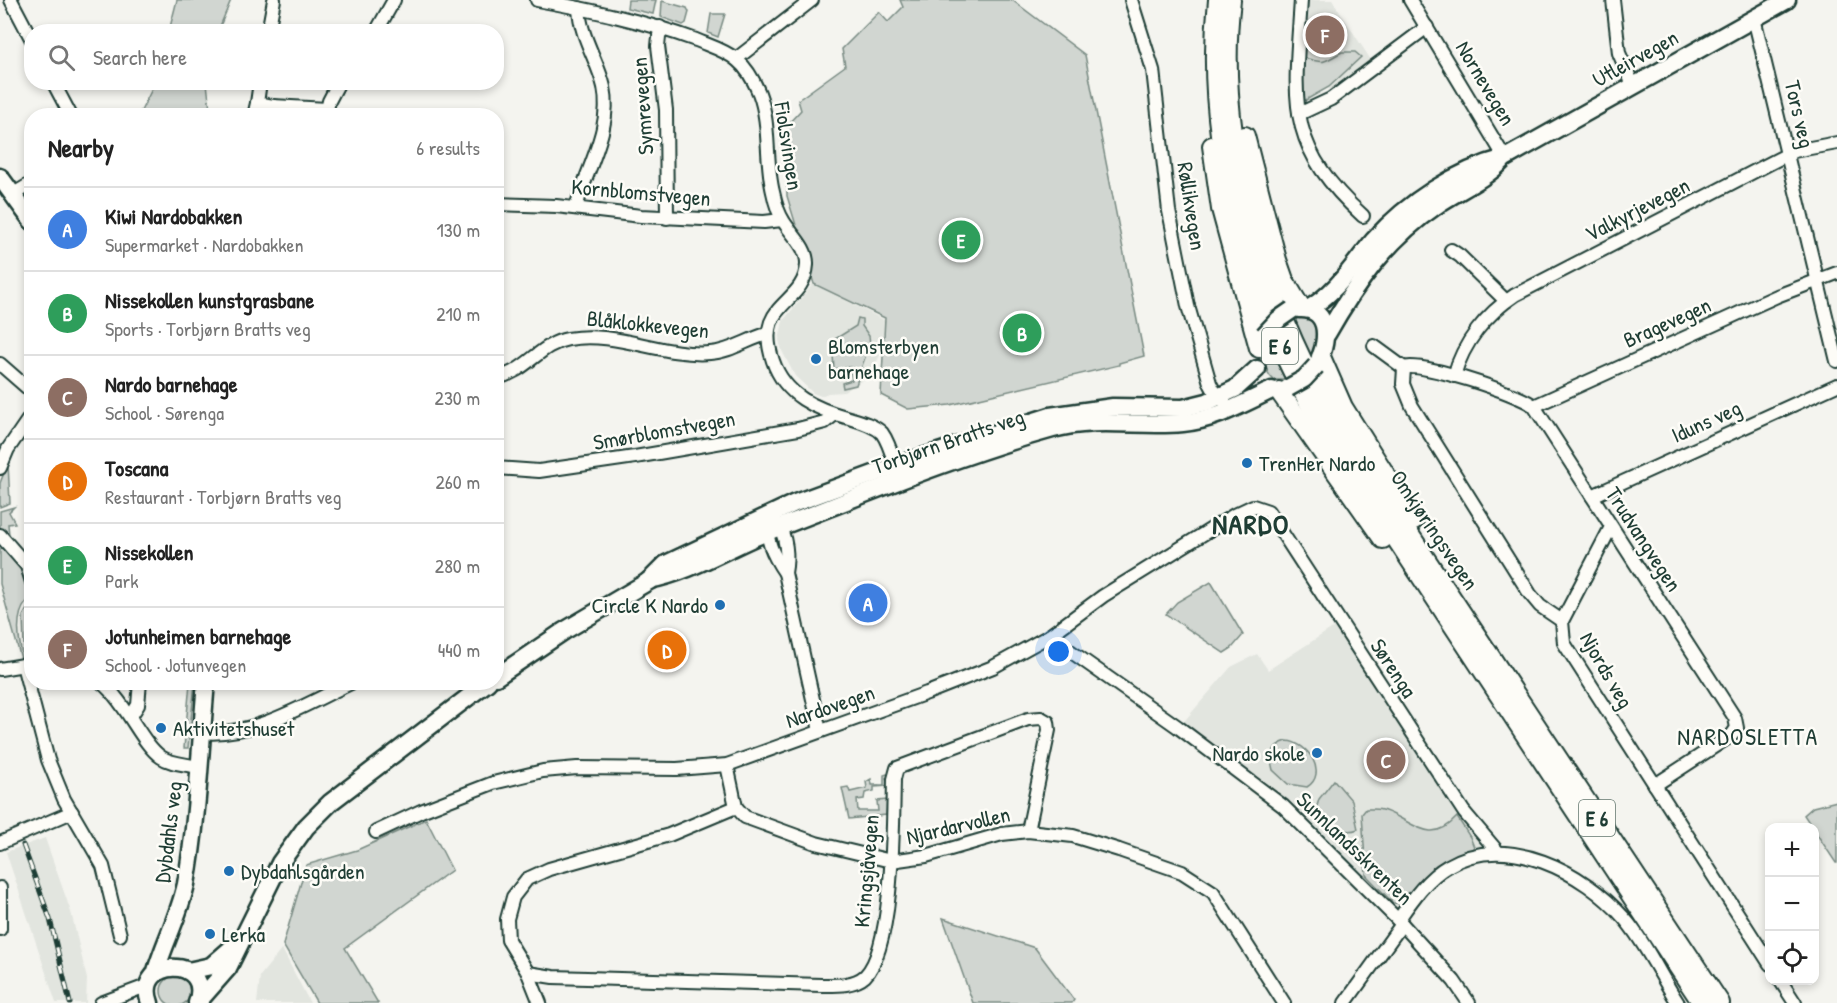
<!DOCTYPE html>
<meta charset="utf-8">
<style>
:root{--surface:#fff;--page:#f6f6f6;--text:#222;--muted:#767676;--line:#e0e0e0;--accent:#111827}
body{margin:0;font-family:"Patrick Hand",sans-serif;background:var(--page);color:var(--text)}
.controls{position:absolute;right:18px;bottom:18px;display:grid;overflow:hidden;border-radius:12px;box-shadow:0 3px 9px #0003}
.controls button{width:54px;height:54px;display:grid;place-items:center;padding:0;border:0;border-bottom:2px solid var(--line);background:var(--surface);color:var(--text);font:30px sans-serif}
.you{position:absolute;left:1059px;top:652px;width:21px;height:21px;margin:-15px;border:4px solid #fff;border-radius:50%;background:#1a73e8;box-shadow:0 0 0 9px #1a73e833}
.badge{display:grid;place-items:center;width:39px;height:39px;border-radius:50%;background:var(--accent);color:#fff;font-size:20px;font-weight:700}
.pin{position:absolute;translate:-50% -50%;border:3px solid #fff;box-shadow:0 2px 6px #0006}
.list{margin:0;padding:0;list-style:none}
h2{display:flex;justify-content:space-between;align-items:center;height:78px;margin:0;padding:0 24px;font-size:26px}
h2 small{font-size:20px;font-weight:400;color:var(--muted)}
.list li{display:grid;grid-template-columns:39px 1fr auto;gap:18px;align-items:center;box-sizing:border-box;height:84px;padding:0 24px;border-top:2px solid var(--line)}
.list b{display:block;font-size:22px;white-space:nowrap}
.list p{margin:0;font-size:20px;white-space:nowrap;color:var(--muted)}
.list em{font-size:20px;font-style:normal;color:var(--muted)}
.icon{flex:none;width:33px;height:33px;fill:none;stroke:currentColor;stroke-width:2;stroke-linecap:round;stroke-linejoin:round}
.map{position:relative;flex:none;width:1837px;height:1003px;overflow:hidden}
.search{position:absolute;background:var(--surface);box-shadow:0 3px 9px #0003;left:24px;top:24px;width:480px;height:66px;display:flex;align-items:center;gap:15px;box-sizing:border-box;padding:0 21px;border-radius:24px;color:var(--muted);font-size:22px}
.panel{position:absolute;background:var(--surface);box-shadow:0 3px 9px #0003;left:24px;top:108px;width:480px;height:582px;border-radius:24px}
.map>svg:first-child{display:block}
</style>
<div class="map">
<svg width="1837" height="1003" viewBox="0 0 1837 1003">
<rect width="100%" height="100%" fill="#f4f4ef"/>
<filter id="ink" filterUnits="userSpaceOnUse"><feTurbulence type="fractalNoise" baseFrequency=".0167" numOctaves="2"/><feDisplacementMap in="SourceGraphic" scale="12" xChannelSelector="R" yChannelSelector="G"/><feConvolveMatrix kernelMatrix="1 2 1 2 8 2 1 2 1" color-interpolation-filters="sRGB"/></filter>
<g filter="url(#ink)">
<g fill="#e2e5df">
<path d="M1306 0H1332L1371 60 1331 91 1328 88 1306 96 1301 71Z"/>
<path d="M813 284 892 324 891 333 870 375 844 392 828 393 821 396 813 393 795 376 782 351 779 340 783 321Z"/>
<path d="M1334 627 1454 811 1463 814 1485 843 1489 852 1454 862 1400 915 1284 805 1180 726 1231 667 1257 654 1268 670Z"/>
<path d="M45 838 71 912 87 979 86 1003H56L6 852Z"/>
<path d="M282 949 310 1003H257L260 976Z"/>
</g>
<g fill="#d1d6d1" stroke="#788a82" stroke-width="1.5">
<path d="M177 0H231L218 31H169Z"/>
<path d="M628 0H656L653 14 627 8Z"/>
<path d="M900 0H1012L1085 55 1144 356 1119 363V365L950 405 908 409 881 395 885 318 814 284 787 196 786 126 801 110 798 100 845 66 842 49 879 12 888 22 903 7Z"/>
<path d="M662 1 687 8 689 12 686 23 683 25 661 17Z"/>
<path d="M711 14H725L718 37 708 33Z"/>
<path d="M1342 52H1355L1361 57 1329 87 1304 101 1301 89 1302 57C1328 65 1322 62 1342 52Z"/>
<path d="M155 83H207L210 110 217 115H139Z"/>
<path d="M1305 317C1321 325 1318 343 1311 358L1294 319Z"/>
<path d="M858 318 862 319V326L869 336 870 344 862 366 863 378 858 379 856 385 843 388 842 383 852 380 850 367 834 369 832 341 856 326Z"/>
<path d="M1269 346 1285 380H1274C1263 371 1264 359 1269 346Z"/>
<path d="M8 463 10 503 0 507V483Z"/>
<path d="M14 507 9 512 15 523 8 524 9 535 4 537 0 527V511Z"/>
<path d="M0 543 20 561 31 598C13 611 18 639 23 658L21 659 0 584Z"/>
<path d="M1211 582 1243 635 1232 648 1224 653 1166 614 1177 602Z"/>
<path d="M31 602 30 644 24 647 23 616Z"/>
<path d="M190 683H195L188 748H184Z"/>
<path d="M1287 741C1307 742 1329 773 1307 787L1288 784 1273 770C1269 756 1272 745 1287 741Z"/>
<path d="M887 774 890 776 886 778 888 786 874 787V791L865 793 864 799 857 800 858 811H878L877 801 887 800 886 815 849 819 842 788 848 787 850 792 867 788 866 782 871 779 872 785H884V775Z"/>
<path d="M1334 780 1352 801 1358 829C1342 836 1329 822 1315 813L1319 799Z"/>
<path d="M1837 801V863H1836L1804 815 1813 807Z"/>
<path d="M1366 809C1372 809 1379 808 1385 811 1413 821 1430 847 1457 817L1470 837 1474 847 1405 904 1393 903 1366 875 1362 814Z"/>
<path d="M426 819 452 870 345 948 378 1003H317L283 945 306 865 357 850Z"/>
<path d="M943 918 1035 948 1074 1000 1072 1003H973Z"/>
<circle cx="176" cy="991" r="15"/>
</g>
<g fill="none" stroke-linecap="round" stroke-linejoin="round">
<defs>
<g id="minor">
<path d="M11 0 32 40"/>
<path d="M537 0C591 10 644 21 696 40 710 46 725 50 737 60 747 68 754 81 759 93 771 125 765 160 773 192 775 202 778 213 784 222 792 235 808 248 807 265 804 306 753 302 773 361 785 396 816 409 849 418 859 421 874 425 882 433 890 444 893 459 897 471"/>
<path d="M1131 0 1153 70 1169 211 1188 306 1210 383 1218 398 1224 401"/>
<path d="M1301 0C1295 99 1283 143 1363 216"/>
<path d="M1410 0 1505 158"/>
<path d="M1613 0 1619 53 1633 85"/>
<path d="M1754 18 1837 361"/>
<path d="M660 27 658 46 666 110 667 218"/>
<path d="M268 32 274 0"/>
<path d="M376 32 394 0"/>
<path d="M736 59 812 0"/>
<path d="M53 82 71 116"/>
<path d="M260 82 257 103 273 106"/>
<path d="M326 114 329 101 339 82"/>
<path d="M1299 114 1331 99 1427 27"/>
<path d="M254 116 257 103"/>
<path d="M266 116 273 106 327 109"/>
<path d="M12 195 32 183"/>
<path d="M496 204 556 206 641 216 764 222 782 220"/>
<path d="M576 208C586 169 613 128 604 87 598 61 580 36 579 8"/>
<path d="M1451 250 1460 256 1506 301"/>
<path d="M1374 346 1404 368"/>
<path d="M0 364 32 392"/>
<path d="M1404 368C1419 361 1520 394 1534 406L1735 718 1737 728 1732 735 1655 785"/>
<path d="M1404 368 1403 384 1412 406 1530 594 1540 606 1562 621"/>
<path d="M1454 376C1463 343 1486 314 1515 295L1794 151 1837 143"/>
<path d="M496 378C527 372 539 344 568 339 616 330 663 357 710 353 730 352 748 339 767 334"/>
<path d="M1534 406 1777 296 1837 273"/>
<path d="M0 468 8 449 32 414"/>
<path d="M496 468 539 471 635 457 798 429 825 422 835 414"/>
<path d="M1592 496 1837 385"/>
<path d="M776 523C787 535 788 557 785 573"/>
<path d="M768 524C765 540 776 560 785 573L820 731"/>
<path d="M1611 527 1562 621 1564 643 1770 964"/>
<path d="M0 535 27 566 32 582"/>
<path d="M1049 636 1178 727 1283 806 1402 924 1454 981 1469 1003"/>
<path d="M23 665 48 760 64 799 103 866 120 935"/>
<path d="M0 669 30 664"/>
<path d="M101 682C126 702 141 743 161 757 171 764 186 764 198 767"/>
<path d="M131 716 138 705 140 682"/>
<path d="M201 732C254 738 307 703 353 682"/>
<path d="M727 765 736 807 745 817 816 843 891 861 926 856 1002 834 1028 831 1073 836 1119 850 1182 872 1213 892 1284 1003"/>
<path d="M376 832 421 811 493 783 543 771 577 768 677 769 727 765 927 693 993 667 1049 636 1103 596 1234 515 1253 506 1268 511 1464 812 1497 851"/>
<path d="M0 843 72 812"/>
<path d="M0 888V929"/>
<path d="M1398 920C1412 900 1427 878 1448 866 1506 831 1584 872 1624 918 1645 942 1660 975 1678 1003"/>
<path d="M528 973 553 977 821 985C835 985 854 986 865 976 894 948 893 820 894 779L897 768 1028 719 1041 718 1048 722 1049 730 1028 831"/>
<path d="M1780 980 1795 1003"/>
<path d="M101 1003 149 985"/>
<path d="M540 1003 528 973 508 940 507 919 513 897 527 879 549 869 669 835 736 807"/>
<path d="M1345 1003 1402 924"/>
</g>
<g id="major">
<path d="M0 177 32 221"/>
<path d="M1299 309C1333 307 1328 346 1316 366"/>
<path d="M1308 309C1337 292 1353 265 1374 240 1407 203 1457 170 1505 158L1787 0"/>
<path d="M1327 334C1356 283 1388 238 1437 205 1459 190 1484 180 1502 161"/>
<path d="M649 580C691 572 727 548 767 532 861 496 955 456 1053 429 1097 417 1139 427 1183 423 1215 420 1244 403 1272 390"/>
<path d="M496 677 564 631 649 581 666 564 795 503 895 466 1050 416 1113 407 1183 408 1207 402 1235 389 1257 369"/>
<path d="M188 971 211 966 234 946"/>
<path d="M155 974C164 943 179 916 186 884 198 818 200 749 206 682"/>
<path d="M199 1001 228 968 280 863 306 827 331 802 488 682"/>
<path d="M150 1003C133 957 214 955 197 1003"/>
</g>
<g id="highway">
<path d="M1218 0C1202 146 1251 311 1327 434L1702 1003"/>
<path d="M1231 0C1214 142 1266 308 1339 428L1720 1003"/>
<path d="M1245 136 1277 260 1284 280 1301 308"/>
<path d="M1212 146 1221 209 1259 348"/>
<path d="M1321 357 1343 407 1414 520"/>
<path d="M1279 391 1383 539"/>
</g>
</defs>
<use href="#minor" stroke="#1f3d34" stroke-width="16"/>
<use href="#major" stroke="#1f3d34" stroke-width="21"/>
<use href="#highway" stroke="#1f3d34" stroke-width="22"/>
<use href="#minor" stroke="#fdfcf7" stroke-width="12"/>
<use href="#major" stroke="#fdfcf7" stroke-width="16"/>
<use href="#highway" stroke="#fdfcf7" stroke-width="18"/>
<defs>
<path id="rail" d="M23 845 50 919 70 1003"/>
</defs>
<use href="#rail" stroke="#1f3d34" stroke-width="5"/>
<use href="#rail" stroke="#fdfcf7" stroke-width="3" stroke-dasharray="9" stroke-linecap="butt"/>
<defs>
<g id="major-bridge">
<path d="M1264 335 1279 319 1292 310"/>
<path d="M1288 388 1304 379 1316 366"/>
</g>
</defs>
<use href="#major-bridge" stroke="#1f3d34" stroke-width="21" stroke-linecap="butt"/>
<use href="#major-bridge" stroke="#fdfcf7" stroke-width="16"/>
</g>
</g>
<g fill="#1f6fb2" stroke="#fdfcf7" stroke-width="2">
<circle cx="816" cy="359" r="6"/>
<circle cx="1247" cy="463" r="6"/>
<circle cx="720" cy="605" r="6"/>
<circle cx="161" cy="728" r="6"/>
<circle cx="1317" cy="753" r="6"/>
<circle cx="229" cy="871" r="6"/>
<circle cx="210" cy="934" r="6"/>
</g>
<g text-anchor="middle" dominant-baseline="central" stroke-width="5" stroke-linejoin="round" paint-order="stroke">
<g fill="#fdfcf7" stroke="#62766e" stroke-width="1.5">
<rect x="1262" y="328" width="36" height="36" rx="4.5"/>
<rect x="1579" y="800" width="36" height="36" rx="4.5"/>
</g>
<g font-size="21" font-weight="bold" fill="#1f3d34">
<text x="1280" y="346">E 6</text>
<text x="1597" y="818">E 6</text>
</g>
<g font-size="22" fill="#1f3d34" stroke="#fdfcf7">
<text transform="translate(1635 58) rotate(-29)">Utleirvegen</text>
<text transform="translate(1486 83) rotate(59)">Nornevegen</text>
<text transform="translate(642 106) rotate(-94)">Symrevegen</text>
<text transform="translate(1800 114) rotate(77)">Tors veg</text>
<text transform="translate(789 146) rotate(81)">Fiolsvingen</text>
<text transform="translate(641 192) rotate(5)">Kornblomstvegen</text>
<text transform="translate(1192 206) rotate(81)">Røllikvegen</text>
<text transform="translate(1637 209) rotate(-27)">Valkyrjevegen</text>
<text transform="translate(1667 322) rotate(-24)">Bragevegen</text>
<text transform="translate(648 324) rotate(6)">Blåklokkevegen</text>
<text transform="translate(1706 421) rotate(-24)">Iduns veg</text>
<text transform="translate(664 430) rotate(-10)">Smørblomstvegen</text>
<text transform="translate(948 441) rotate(-19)">Torbjørn Bratts veg</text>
<text transform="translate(1435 530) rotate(56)">Omkjøringsvegen</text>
<text transform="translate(1644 539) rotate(57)">Trudvangvegen</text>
<text transform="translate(1394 668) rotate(57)">Sørenga</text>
<text transform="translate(1607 670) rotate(60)">Njords veg</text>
<text transform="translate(830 706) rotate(-19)">Nardovegen</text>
<text transform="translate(958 825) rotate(-13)">Njardarvollen</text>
<text transform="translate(168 832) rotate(-83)">Dybdahls veg</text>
<text transform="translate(1355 848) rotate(44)">Sunnlandsskrenten</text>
<text transform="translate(866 871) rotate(-85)">Kringsjåvegen</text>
</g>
<g font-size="22" fill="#1f3d34" stroke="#fdfcf7" text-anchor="start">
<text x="828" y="346">Blomsterbyen<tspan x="828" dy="25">barnehage</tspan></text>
<text x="1259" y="463">TrenHer Nardo</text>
<text x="708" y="605" text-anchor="end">Circle K Nardo</text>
<text x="173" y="728">Aktivitetshuset</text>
<text x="1305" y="753" text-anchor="end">Nardo skole</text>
<text x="241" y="871">Dybdahlsgården</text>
<text x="222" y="934">Lerka</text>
</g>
<g font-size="24" letter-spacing="1.5" fill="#1f3d34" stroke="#fdfcf7">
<text x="1748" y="736">NARDOSLETTA</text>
</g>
<g font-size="28" font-weight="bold" letter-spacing="1.5" fill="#1f3d34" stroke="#fdfcf7">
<text x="1251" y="524">NARDO</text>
</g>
</g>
</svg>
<div class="controls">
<button>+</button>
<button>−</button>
<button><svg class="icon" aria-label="locate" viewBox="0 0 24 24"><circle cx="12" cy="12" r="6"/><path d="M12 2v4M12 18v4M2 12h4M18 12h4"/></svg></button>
</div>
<div class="you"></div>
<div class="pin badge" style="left:868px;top:603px;background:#3f7fe0">A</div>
<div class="pin badge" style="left:1022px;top:333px;background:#2e9e5b">B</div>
<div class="pin badge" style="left:1386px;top:760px;background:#8d6e63">C</div>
<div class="pin badge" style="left:667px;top:650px;background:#e8710a">D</div>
<div class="pin badge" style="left:961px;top:240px;background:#2e9e5b">E</div>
<div class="pin badge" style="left:1325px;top:35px;background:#8d6e63">F</div>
<div class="search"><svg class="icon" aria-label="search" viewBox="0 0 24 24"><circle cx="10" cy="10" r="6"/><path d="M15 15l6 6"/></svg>Search here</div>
<section class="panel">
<h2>Nearby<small>6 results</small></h2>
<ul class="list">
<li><span class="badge" style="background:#3f7fe0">A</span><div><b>Kiwi Nardobakken</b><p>Supermarket · Nardobakken</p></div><em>130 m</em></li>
<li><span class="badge" style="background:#2e9e5b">B</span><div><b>Nissekollen kunstgrasbane</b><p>Sports · Torbjørn Bratts veg</p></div><em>210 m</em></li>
<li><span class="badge" style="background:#8d6e63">C</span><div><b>Nardo barnehage</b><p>School · Sørenga</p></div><em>230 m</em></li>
<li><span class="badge" style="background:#e8710a">D</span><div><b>Toscana</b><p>Restaurant · Torbjørn Bratts veg</p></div><em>260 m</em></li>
<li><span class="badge" style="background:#2e9e5b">E</span><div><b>Nissekollen</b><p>Park</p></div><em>280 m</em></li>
<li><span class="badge" style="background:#8d6e63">F</span><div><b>Jotunheimen barnehage</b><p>School · Jotunvegen</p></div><em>440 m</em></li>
</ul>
</section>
</div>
